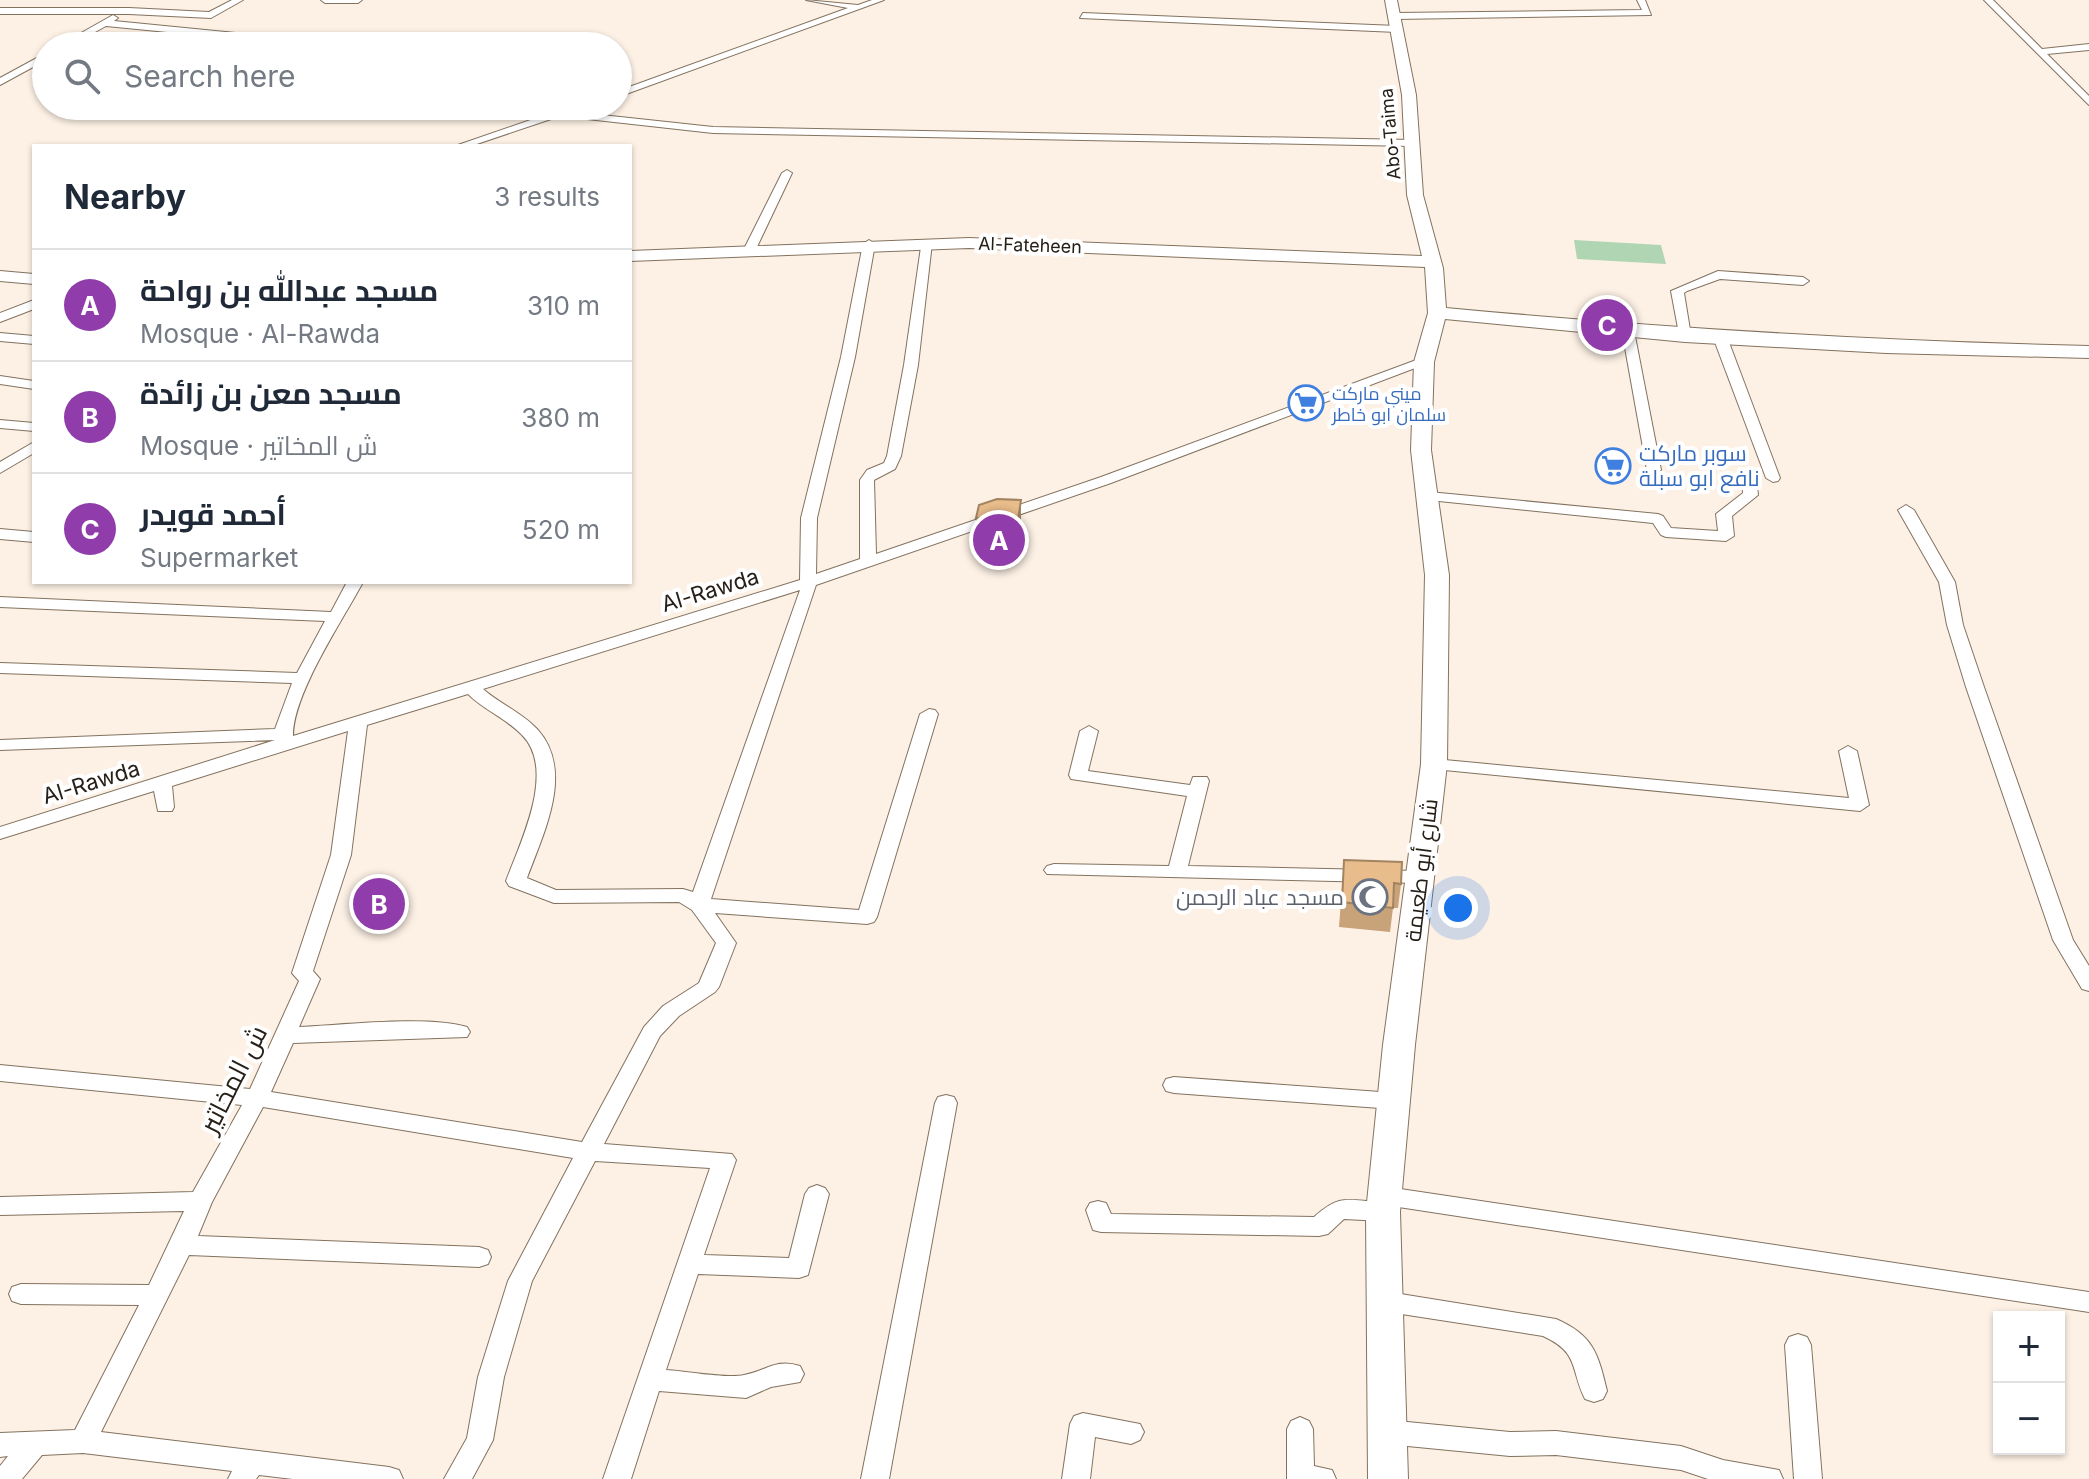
<!DOCTYPE html>
<meta charset="utf-8">
<style>
:root{--surface:#fff;--page:#f2f2f3;--text:#1f2937;--muted:#747a83;--line:#e0e1e3;--accent:#903dab}
body{margin:0;font-family:Inter,Cairo,sans-serif;background:var(--page);color:var(--text)}
.controls{position:absolute;right:24px;bottom:24px;display:grid;overflow:hidden;border-radius:0px;box-shadow:0 2px 6px #0004}
.controls button{width:72px;height:72px;display:grid;place-items:center;padding:0;border:0;border-bottom:2px solid var(--line);background:var(--surface);color:var(--text);font:40px sans-serif}
.you{position:absolute;left:1458px;top:908px;width:28px;height:28px;margin:-20px;border:6px solid #fff;border-radius:50%;background:#1a73e8;box-shadow:0 0 0 12px #1a73e833}
.badge{display:grid;place-items:center;width:52px;height:52px;border-radius:50%;background:var(--accent);color:#fff;font-size:26px;font-weight:700}
.pin{position:absolute;translate:-50% -50%;border:4px solid #fff;box-shadow:0 2px 8px #0006}
.list{margin:0;padding:0;list-style:none}
h2{display:flex;justify-content:space-between;align-items:center;height:104px;margin:0;padding:0 32px;font-size:34px}
h2 small{font-size:26px;font-weight:400;color:var(--muted)}
.list li{display:grid;grid-template-columns:52px 1fr auto;gap:24px;align-items:center;box-sizing:border-box;height:112px;padding:0 32px;border-top:2px solid var(--line)}
.list b{display:block;font-size:30px;white-space:nowrap}
.list p{margin:0;font-size:26px;white-space:nowrap;color:var(--muted)}
.list em{font-size:26px;font-style:normal;color:var(--muted)}
.icon{flex:none;width:44px;height:44px;fill:none;stroke:currentColor;stroke-width:2;stroke-linecap:round;stroke-linejoin:round}
.map{position:relative;flex:none;width:2089px;height:1479px;overflow:hidden}
.search{position:absolute;background:var(--surface);box-shadow:0 2px 6px #0004;left:32px;top:32px;width:600px;height:88px;display:flex;align-items:center;gap:20px;box-sizing:border-box;padding:0 28px;border-radius:44px;color:var(--muted);font-size:30px}
.panel{position:absolute;background:var(--surface);box-shadow:0 2px 6px #0004;left:32px;top:144px;width:600px;height:440px;border-radius:0px}
.map>svg:first-child{display:block}
</style>
<div class="map">
<svg width="2089" height="1479" viewBox="0 0 2089 1479">
<rect width="100%" height="100%" fill="#fdf1e5"/>
<path fill="#b0d5b2" d="M1574 240 1661 245 1666 264 1577 259Z"/>
<g fill="none" stroke-linecap="round" stroke-linejoin="round">
<defs>
<g id="street">
<path d="M232 0H243L211 18 129 14H0V8H129L209 12Z"/>
<path d="M321 0H362L358 3H325Z"/>
<path d="M806 0 858 5 872 0H884L618 97V91L848 8Z"/>
<path d="M1637 0H1645L1651 15 1394 19 1389 16 1394 13 1642 10Z"/>
<path d="M1984 0H1993L2042 49 2089 44V50L2047 54 2089 96V105Z"/>
<path d="M1083 13 1397 26 1402 29 1397 32 1080 18Z"/>
<path d="M113 15 118 18 114 21 339 43 344 46H310L106 26 70 46H58Z"/>
<path d="M46 53V60L0 85V78Z"/>
<path d="M571 106 576 109 574 112 713 127 1412 140 1417 143 1412 146 713 133 560 116 471 146H455Z"/>
<path d="M787 170 792 173 756 249 746 252 744 249 782 173Z"/>
<path d="M869 240 875 244 855 357 817 518 816 574 860 559V480L867 470 884 463 887 456 904 365 922 240 932 243 918 365 901 456 895 469 874 480 876 554 1101 477 1419 359 1424 358 1431 362 1111 483 816 585 711 899 859 910 920 714 929 709 935 710 938 714 877 917 874 922 867 924 715 913 736 943 719 987 715 992 679 1016 660 1036 604 1144 732 1154 736 1160 704 1255 789 1258 805 1194 809 1188 817 1185 825 1188 829 1194 808 1275 799 1278 698 1274 666 1370C685 1371 728 1379 744 1375 766 1371 776 1358 800 1366L804 1374 800 1382 771 1387 746 1398 659 1391 631 1479H603L710 1168 595 1161 532 1281 504 1377 493 1440 472 1479H444L467 1438 478 1377 508 1281 573 1158 263 1107 212 1202 198 1236 479 1247 488 1250 491 1257 488 1264 479 1267 189 1255 101 1432 389 1467 399 1470 403 1479H293L259 1475 256 1479H228L232 1471 83 1453 42 1455 22 1479H0V1466L8 1456 0 1457V1433L75 1430 139 1305 21 1304 12 1301 9 1294 12 1287 21 1284 149 1285 184 1211 0 1215V1197L193 1192 242 1105 0 1081V1065L250 1089 299 981 292 973 331 855 348 731 172 786 174 807 172 811H158L154 791 0 839V827L275 740 0 750V740L275 729 292 683 0 673V663L297 673 325 621 0 607V597L331 612 347 582H363C343 620 293 693 293 736L800 580 801 518 841 357 863 244ZM800 590 693 892 683 889 556 890 527 878C543 834 575 772 538 730 523 713 500 704 483 689ZM468 694C484 710 507 719 522 735 557 770 520 843 506 881L509 886 554 903 679 902 692 910 716 943 699 983 663 1006 644 1027 582 1142 271 1092 293 1043 467 1037 470 1032 467 1027C427 1015 343 1025 299 1027L320 979 313 971 351 855 367 725Z"/>
<path d="M1718 271 1803 277 1809 281 1803 285 1720 279 1687 291 1684 293 1691 336 1680 339 1671 291Z"/>
<path d="M34 300V309L0 322V313Z"/>
<path d="M1628 327 1634 331 1661 470 1654 474 1647 470 1622 331Z"/>
<path d="M0 333 34 336V344L0 341Z"/>
<path d="M1720 333 1727 337 1780 478 1778 481 1773 482 1766 478 1713 337Z"/>
<path d="M0 376 34 381V389L0 384Z"/>
<path d="M0 420 34 423V431L0 428Z"/>
<path d="M34 442V453L0 473V462Z"/>
<path d="M1749 472 1756 476 1758 495 1732 516 1734 536 1726 541 1666 537 1661 535 1653 523 1429 500 1422 496 1429 492 1658 514 1663 516 1671 528 1718 531 1716 514 1743 493 1742 476Z"/>
<path d="M1906 505 1914 510 1955 582 1963 625 1984 687 2073 940 2089 966V991L2082 989 2053 940 1966 687 1947 625 1939 582 1898 510Z"/>
<path d="M0 529 34 532V542L0 539Z"/>
<path d="M1089 726 1098 731 1088 771 1190 785 1193 777H1207L1209 781 1188 866 1419 871 1429 877 1419 883 1047 874 1044 870 1047 866 1054 864 1169 866 1187 796 1071 779 1069 775 1080 731Z"/>
<path d="M1848 746 1857 751 1869 805 1860 811 1434 769 1425 764 1434 759 1849 798 1839 751Z"/>
<path d="M1174 1077 1394 1093 1402 1095 1405 1101 1402 1107 1394 1109 1174 1093 1166 1091 1163 1085 1166 1079Z"/>
<path d="M946 1095 954 1097 957 1103 889 1479H861L935 1103 938 1097Z"/>
<path d="M1387 1187 2089 1292V1312L1392 1206 1395 1212 1391 1219 1383 1221 1344 1219 1328 1234 1319 1236 1101 1232 1093 1230 1086 1210 1090 1203 1098 1201 1106 1203 1111 1214 1314 1217C1340 1194 1346 1200 1379 1202L1375 1196 1379 1190Z"/>
<path d="M1382 1291 1556 1319C1593 1335 1598 1353 1607 1391L1603 1399 1594 1402 1585 1399C1570 1369 1580 1353 1543 1336L1382 1311 1373 1308 1370 1301 1373 1294Z"/>
<path d="M1798 1334 1807 1337 1811 1345 1822 1479H1794L1785 1345 1789 1337Z"/>
<path d="M1083 1413 1140 1424 1144 1432 1140 1440 1131 1444 1095 1437 1090 1479H1062L1070 1424 1074 1416Z"/>
<path d="M1300 1417 1309 1421 1313 1429 1314 1466 1332 1470 1336 1479H1287V1429L1291 1421Z"/>
<path d="M1387 1420 1510 1432 1556 1431 1681 1446 1723 1460 1779 1470 1783 1479H1708L1681 1470 1556 1455 1510 1456 1387 1444 1378 1440 1374 1432 1378 1424Z"/>
</g>
<g id="secondary">
<path d="M1385 0H1397L1416 95 1423 195 1443 268 1446 308C1661 328 1872 341 2089 346V358L1886 353 1685 342 1445 319 1434 362 1431 450 1449 575 1447 764 1415 1045 1400 1212 1408 1479H1368L1366 1212 1383 1045 1421 764 1425 575 1411 450 1414 362 1428 313 1425 267 969 248 630 261V251L969 238 1422 256 1407 195 1402 95Z"/>
<path d="M0 271 34 274V284L0 281Z"/>
</g>
</defs>
<use href="#street" stroke="#83725f" stroke-width="2"/>
<use href="#secondary" stroke="#83725f" stroke-width="2"/>
<use href="#street" fill="#fff" fill-rule="evenodd"/>
<use href="#secondary" fill="#fff" fill-rule="evenodd"/>
</g>
<g fill="#c8a278">
<path d="M1021 500V529L1018 548 977 547 976 518Z"/>
<path d="M1344 860 1401 884 1398 908H1393L1390 932 1339 927Z"/>
</g>
<path fill="#a28461" d="M1021 500V529L1018 548V519Z"/>
<g fill="#e8bc8b" stroke="#a28461" stroke-width="2">
<path d="M997 499 1021 500 1018 519 976 518 979 505Z"/>
<path d="M1344 860 1402 862 1401 884 1394 883 1393 908 1342 902Z"/>
</g>
<defs>
<symbol id="supermarket-ring" viewBox="-11 -11 22 22"><circle r="9.5" fill="#fff" stroke="#3f7fe0" stroke-width="1.5"/><path d="M-6-5.5h2.5l.6 2H6L4.5 2H-2.5L-4.4-4H-6ZM-1.5 3.2a1.3 1.3 0 1 0 .1 0ZM3 3.2a1.3 1.3 0 1 0 .1 0Z" fill="#3f7fe0"/></symbol>
<symbol id="mosque-ring" viewBox="-11 -11 22 22"><circle r="9.5" fill="#fff" stroke="#6b7280" stroke-width="1.5"/><path d="M3.5-4.9A6 6 0 1 0 3.5 4.9A5 5 0 1 1 3.5-4.9Z" fill="#6b7280"/></symbol>
</defs>
<g fill-rule="evenodd">
<use href="#supermarket-ring" x="1286" y="383" width="40" height="40"/>
<use href="#supermarket-ring" x="1593" y="446" width="40" height="40"/>
<use href="#mosque-ring" x="1350" y="877" width="40" height="40"/>
</g>
<g text-anchor="middle" dominant-baseline="central" stroke-width="8" stroke-linejoin="round" paint-order="stroke">
<g font-size="18" fill="#272018" stroke="#fff">
<text transform="translate(1390 134) rotate(-95)">Abo-Taima</text>
<text transform="translate(1030 245) rotate(2)">Al-Fateheen</text>
</g>
<g font-size="18" fill="#366cbe" stroke="#fff" text-anchor="start">
<text x="1332" y="393">ميني ماركت<tspan x="1332" dy="21">سلمان ابو خاطر</tspan></text>
</g>
<g font-size="22" fill="#366cbe" stroke="#fff" text-anchor="start">
<text x="1639" y="453">سوبر ماركت<tspan x="1639" dy="25">نافع ابو سبلة</tspan></text>
</g>
<g font-size="22" fill="#272018" stroke="#fff">
<text transform="translate(710 590) rotate(-17)">Al-Rawda</text>
<text transform="translate(91 782) rotate(-17)">Al-Rawda</text>
<text transform="translate(1421 870) rotate(-83)">شارع أبو طعيمة</text>
</g>
<g font-size="22" fill="#5b616d" stroke="#fff" text-anchor="end">
<text x="1344" y="897">مسجد عباد الرحمن</text>
</g>
<g font-size="26" fill="#272018" stroke="#fff">
<text transform="translate(233 1079) rotate(-63)">ش المخاتير</text>
</g>
</g>
</svg>
<div class="controls">
<button>+</button>
<button>−</button>
</div>
<div class="you"></div>
<div class="pin badge" style="left:999px;top:540px">A</div>
<div class="pin badge" style="left:379px;top:904px">B</div>
<div class="pin badge" style="left:1607px;top:325px">C</div>
<div class="search"><svg class="icon" aria-label="search" viewBox="0 0 24 24"><circle cx="10" cy="10" r="6"/><path d="M15 15l6 6"/></svg>Search here</div>
<section class="panel">
<h2>Nearby<small>3 results</small></h2>
<ul class="list">
<li><span class="badge">A</span><div><b>مسجد عبدالله بن رواحة</b><p>Mosque · Al-Rawda</p></div><em>310 m</em></li>
<li><span class="badge">B</span><div><b>مسجد معن بن زائدة</b><p>Mosque · ش المخاتير</p></div><em>380 m</em></li>
<li><span class="badge">C</span><div><b>أحمد قويدر</b><p>Supermarket</p></div><em>520 m</em></li>
</ul>
</section>
</div>
